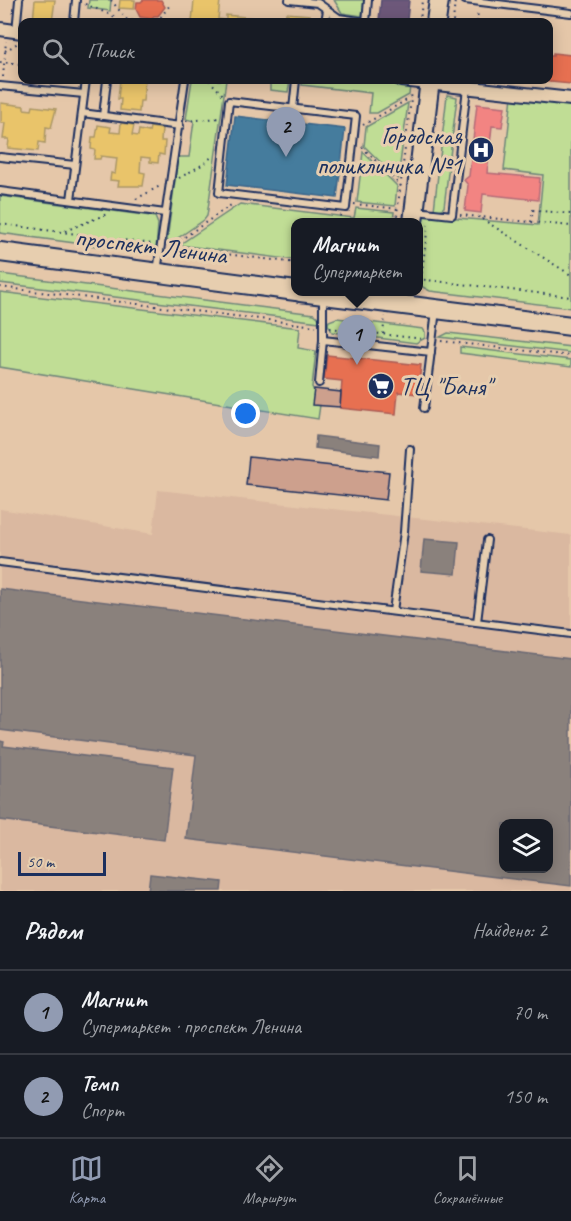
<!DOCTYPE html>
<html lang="ru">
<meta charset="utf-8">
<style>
:root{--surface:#171b24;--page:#20242c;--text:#f1f3f6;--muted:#9ea1a6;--line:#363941;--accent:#919bb2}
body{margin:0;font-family:Caveat,sans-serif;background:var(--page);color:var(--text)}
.controls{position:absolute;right:18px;bottom:18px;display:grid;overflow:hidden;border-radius:12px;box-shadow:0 3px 15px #0003}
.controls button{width:54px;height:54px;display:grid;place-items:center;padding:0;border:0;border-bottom:2px solid var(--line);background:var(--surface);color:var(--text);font:30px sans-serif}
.scale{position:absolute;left:18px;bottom:15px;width:88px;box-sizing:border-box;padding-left:6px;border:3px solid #1b2f5e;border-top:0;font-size:16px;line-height:21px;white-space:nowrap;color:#1b2f5e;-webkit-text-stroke:4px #e7ceaf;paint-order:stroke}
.you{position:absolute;left:246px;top:414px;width:21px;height:21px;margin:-15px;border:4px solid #fff;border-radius:50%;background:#1a73e8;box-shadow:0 0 0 9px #1a73e833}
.badge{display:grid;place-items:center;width:39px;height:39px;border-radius:50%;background:var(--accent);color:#111;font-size:20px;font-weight:700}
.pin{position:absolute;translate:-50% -50px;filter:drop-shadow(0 2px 3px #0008)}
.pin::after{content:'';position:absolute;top:32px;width:21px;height:18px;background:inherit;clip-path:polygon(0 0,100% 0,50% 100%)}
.popup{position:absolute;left:291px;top:218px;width:132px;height:78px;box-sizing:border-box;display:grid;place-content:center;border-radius:12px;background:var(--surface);filter:drop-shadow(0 2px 4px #0005);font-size:20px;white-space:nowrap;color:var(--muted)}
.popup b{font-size:22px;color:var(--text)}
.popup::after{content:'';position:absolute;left:50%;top:100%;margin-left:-12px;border:12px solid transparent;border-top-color:var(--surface)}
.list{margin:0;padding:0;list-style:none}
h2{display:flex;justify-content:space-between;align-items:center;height:78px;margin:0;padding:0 24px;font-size:26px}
h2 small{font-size:20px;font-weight:400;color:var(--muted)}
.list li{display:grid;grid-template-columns:39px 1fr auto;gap:18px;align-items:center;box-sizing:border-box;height:84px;padding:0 24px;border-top:2px solid var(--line)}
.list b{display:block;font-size:22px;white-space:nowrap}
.list p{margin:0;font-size:20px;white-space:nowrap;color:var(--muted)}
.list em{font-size:20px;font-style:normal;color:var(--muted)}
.icon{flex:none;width:33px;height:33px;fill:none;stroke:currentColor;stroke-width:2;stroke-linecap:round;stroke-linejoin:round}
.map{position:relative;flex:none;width:571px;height:891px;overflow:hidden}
.search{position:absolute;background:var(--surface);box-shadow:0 3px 15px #0003;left:18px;right:18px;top:18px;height:66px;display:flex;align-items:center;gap:15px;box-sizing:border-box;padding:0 21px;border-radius:12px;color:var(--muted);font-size:22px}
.sheet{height:246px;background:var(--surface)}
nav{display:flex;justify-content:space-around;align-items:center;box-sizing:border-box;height:84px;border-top:2px solid var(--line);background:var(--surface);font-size:16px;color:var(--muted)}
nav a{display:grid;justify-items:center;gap:3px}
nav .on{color:var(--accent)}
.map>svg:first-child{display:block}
</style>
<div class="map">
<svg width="571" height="891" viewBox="0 0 571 891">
<rect width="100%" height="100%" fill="#e5c7a9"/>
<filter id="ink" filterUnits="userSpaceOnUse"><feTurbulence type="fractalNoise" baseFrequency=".0167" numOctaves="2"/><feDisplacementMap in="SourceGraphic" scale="12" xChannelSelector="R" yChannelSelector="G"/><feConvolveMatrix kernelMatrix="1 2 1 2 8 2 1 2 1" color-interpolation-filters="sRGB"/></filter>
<g filter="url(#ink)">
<path fill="#dab8a0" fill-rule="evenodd" d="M158 490 571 535V891H0V509L153 534ZM504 824H548V868H504Z"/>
<g fill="#c0dd95" stroke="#6e867a" stroke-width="1.5">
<path d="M89 0H111L110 11 88 8Z"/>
<path d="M334 0H364L362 16 342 13Z"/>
<path d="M192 80H226L207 216 204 220 172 242 167 241 178 157H189L194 121 186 119Z"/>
<path d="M254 80H290L288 92 270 90V81Z"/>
<path d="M303 80H364L410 85 409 95 377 113H369L371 93 302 85Z"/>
<path d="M447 95 457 97 444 207 440 210H434Z"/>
<path d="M512 96 571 103V308L430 291 419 285 420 217 423 215 538 225 543 175 504 170Z"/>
<path d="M408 103 398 179 364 146 366 127Z"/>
<path d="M363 152 397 186 395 206 357 202Z"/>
<path d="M0 196 151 216 155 217 158 224 156 250 150 253 0 233Z"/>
<path d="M240 204 354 218 356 208 394 212 393 222H296L295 260 179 245Z"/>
<path d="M0 274 314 314 318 317 320 322 0 283Z"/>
<path d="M0 292 300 328 298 348 316 351 312 387 320 405 318 419 0 367Z"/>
<path d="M337 318 423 329 425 332V338L416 343 332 332 328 324 329 321Z"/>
<path d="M448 333 571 347V353L440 337Z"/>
<path d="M460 347 571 360V367L460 353Z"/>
</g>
<g fill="#e9c46a" stroke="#ab9766" stroke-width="1.5">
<path d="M35 0H55L52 22 33 21Z"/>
<path d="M120 0H135L134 9 119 8Z"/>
<path d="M194 0H220L218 19 226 20V15L285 21 286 13 310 15V22H192Z"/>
<path d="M120 80H145L143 101H140L139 112 120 110 121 99H118Z"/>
<path d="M1 103 24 106V109L32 110 33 106 56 109 51 128 46 127 45 143 39 142 38 151 8 148 9 139H3L5 123H1Z"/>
<path d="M121 123 134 125 132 135 138 136 139 130 149 132 150 127 162 129 161 141H165L164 155 159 154 158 163 150 162V158L141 157 140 172 145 173 143 186H118L119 181 110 180 111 173 115 174 117 158 101 156 100 159H94L95 150 91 149 92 137H96L98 125 111 127 110 132 120 133Z"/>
</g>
<g fill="#e76f51" stroke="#aa5c55" stroke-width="1.5">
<path d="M143 0H161L165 7 158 16H154L152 19 140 17 136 9 137 2H141Z"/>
<path d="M553 53 571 55V84L529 80H548V56H553Z"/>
<path d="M327 355 421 365 418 394 398 392 396 414 340 408 342 381 324 379Z"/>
</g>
<path fill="#6d597a" stroke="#544c72" stroke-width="1.5" d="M381 0H409L407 20 410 21V22H383V21L379 20Z"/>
<path fill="#f28482" stroke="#b26a77" stroke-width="1.5" d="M477 104 505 107 502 127 492 126 487 173 540 178 538 200 483 194 481 213 465 211 468 185 464 180 469 176Z"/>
<path fill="#457b9d" stroke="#38648a" stroke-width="1.5" d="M235 116 345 129 337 198 227 185Z"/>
<g fill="#8a817c" stroke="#696873" stroke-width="1.5" fill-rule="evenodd">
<path d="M316 436 380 444 379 456 315 448Z"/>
<path d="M424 539 459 542 456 574 421 571Z"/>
<path d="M0 589 571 659V886L186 839 196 755 0 730ZM504 824H548V868H504Z"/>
<path d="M0 741 4 742 3 746 173 767 164 840 0 820Z"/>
<path d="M150 874 222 882 221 891H148Z"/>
</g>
<g fill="#cda08d" stroke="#1b2f5e" stroke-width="1.5">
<path d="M314 389 341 392 340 407 312 405Z"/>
<path d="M249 457 389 472 386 500 246 485Z"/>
</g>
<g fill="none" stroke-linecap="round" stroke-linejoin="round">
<defs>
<g id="lane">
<path d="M289 0 318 3 339 18 366 22 368 0"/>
<path d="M465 0 571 13"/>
<path d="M74 22 76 0"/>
<path d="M325 22 327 10"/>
<path d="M16 31 19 0"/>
<path d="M0 86 84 94"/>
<path d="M229 101 356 116 346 208 219 193Z"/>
<path d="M293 109 296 80"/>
<path d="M82 113 180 126"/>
<path d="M103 116 107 80"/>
<path d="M0 157 75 165"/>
<path d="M0 191 165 213"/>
<path d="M71 200 86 80"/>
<path d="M416 211 452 215 467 88"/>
<path d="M157 272 185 80"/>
<path d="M323 340 431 352"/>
<path d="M319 383 323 340V298"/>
<path d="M424 408 436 310"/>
<path d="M0 562 571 634"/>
<path d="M393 611 404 532 410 449"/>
<path d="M477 622 487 540"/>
</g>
<g id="street">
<path d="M0 29 22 32"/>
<path d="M401 80 571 99"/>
</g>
<g id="secondary">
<path d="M436 22 439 0"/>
<path d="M413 222 430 80"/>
<path d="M0 252 296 291"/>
<path d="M300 292 571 326"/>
</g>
</defs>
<use href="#lane" stroke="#1b2f5e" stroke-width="10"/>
<use href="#street" stroke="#1b2f5e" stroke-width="16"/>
<use href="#secondary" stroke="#1b2f5e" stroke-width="22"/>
<g stroke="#1b2f5e" stroke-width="2" stroke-dasharray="1.5 4.5" stroke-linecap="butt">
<path d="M111 0 127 20 143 22"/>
<path d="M85 4 118 18"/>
<path d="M149 22V19"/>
<path d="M157 22 170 5"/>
<path d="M420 22 422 0"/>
<path d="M453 22 455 0"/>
<path d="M477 22 478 11"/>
<path d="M5 51 18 43"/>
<path d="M0 62 22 64"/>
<path d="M3 77 6 41"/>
<path d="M209 80 223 95"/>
<path d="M186 121 219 118"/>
<path d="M363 125 410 98"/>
<path d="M362 147 401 186"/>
<path d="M179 178 202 165 214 155"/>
<path d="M136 199 160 186"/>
<path d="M354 204 399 209"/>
<path d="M340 215 343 222"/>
<path d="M460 215 571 226"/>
<path d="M482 219 571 275"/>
<path d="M396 222 412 91"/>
<path d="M531 222 533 210 571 214"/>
<path d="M0 224 153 244"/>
<path d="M65 231 107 214"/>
<path d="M170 247 296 263"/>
<path d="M170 247 234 203"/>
<path d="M418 279 571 297"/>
<path d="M421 279 428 225"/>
<path d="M0 287 316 326"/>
<path d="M330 328 423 339"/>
<path d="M383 334 385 316"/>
<path d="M441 341 571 356"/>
</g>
<use href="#lane" stroke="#e7ceaf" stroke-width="6"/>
<use href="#street" stroke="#e7ceaf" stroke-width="12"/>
<use href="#secondary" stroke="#e7ceaf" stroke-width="18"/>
</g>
</g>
<defs>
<symbol id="hospital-disc" viewBox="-11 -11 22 22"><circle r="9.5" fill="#1b2f5e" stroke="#e7ceaf"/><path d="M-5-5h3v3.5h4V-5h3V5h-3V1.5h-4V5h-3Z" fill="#fff"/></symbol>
<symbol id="supermarket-disc" viewBox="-11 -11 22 22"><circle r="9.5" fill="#1b2f5e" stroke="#e7ceaf"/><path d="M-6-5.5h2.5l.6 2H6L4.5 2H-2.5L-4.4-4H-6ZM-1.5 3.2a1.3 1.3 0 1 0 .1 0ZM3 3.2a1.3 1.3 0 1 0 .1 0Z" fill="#fff"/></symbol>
</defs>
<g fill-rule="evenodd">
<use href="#hospital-disc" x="466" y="135" width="30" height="30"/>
<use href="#supermarket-disc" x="366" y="371" width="30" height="30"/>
</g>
<g text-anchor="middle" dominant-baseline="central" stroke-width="6" stroke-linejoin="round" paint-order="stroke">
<g font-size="26" fill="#1b2f5e" stroke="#e7ceaf" text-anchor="end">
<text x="462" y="135">Городская<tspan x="462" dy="30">поликлиника №1</tspan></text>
<text x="400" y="386" text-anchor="start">ТЦ "Баня"</text>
</g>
<g font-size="26" fill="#1b2f5e" stroke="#e7ceaf">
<text transform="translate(151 246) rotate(7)">проспект Ленина</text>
</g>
</g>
</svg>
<div class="controls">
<button><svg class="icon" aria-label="layers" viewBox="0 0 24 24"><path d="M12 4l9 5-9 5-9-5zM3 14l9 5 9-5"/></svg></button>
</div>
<div class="scale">50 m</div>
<div class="you"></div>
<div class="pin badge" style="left:357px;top:365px">1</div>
<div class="popup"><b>Магнит</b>Супермаркет</div>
<div class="pin badge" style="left:286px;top:157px">2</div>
<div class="search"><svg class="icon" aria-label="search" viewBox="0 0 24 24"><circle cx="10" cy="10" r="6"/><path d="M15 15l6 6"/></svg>Поиск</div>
</div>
<section class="sheet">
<h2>Рядом<small>Найдено: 2</small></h2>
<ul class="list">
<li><span class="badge">1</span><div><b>Магнит</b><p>Супермаркет · проспект Ленина</p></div><em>70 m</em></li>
<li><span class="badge">2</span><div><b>Темп</b><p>Спорт</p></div><em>150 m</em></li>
</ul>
</section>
<nav>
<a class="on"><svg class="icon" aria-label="map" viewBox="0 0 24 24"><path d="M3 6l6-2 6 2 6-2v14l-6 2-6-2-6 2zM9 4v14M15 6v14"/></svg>Карта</a>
<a><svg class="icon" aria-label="directions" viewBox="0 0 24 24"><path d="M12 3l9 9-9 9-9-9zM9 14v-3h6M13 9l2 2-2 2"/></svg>Маршрут</a>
<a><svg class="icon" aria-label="saved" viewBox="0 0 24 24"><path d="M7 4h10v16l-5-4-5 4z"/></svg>Сохранённые</a>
</nav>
